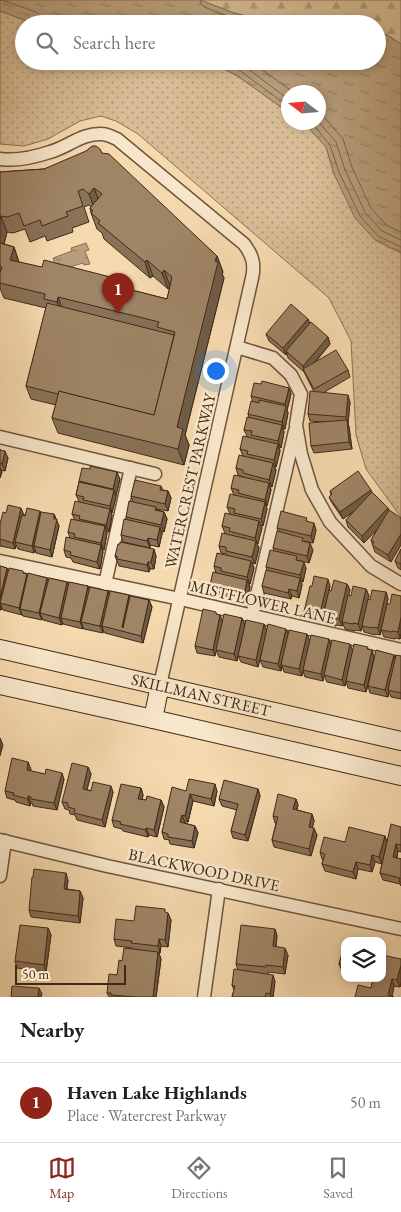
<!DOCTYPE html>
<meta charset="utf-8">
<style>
:root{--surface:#fff;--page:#f2f2f2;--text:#202124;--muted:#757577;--line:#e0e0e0;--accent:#8f2418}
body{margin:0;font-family:"EB Garamond",serif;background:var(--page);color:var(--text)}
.controls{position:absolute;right:15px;bottom:15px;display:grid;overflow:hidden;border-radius:10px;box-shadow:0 2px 8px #0003}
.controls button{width:45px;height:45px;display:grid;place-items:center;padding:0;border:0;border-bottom:1px solid var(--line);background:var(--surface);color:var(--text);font:25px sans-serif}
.compass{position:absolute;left:281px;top:85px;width:45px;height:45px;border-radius:50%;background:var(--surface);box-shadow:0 2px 8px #0003;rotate:286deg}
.scale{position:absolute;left:15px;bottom:12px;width:111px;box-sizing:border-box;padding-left:5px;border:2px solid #412917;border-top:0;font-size:14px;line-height:18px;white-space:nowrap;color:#412917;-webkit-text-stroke:4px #f9e7cb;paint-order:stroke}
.you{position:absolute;left:215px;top:370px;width:18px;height:18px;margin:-12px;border:4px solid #fff;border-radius:50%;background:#1a73e8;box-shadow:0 0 0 8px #1a73e833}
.badge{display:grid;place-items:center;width:32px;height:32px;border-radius:50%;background:var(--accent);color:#fff;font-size:16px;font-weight:700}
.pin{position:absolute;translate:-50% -41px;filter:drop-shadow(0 1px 2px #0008)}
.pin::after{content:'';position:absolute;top:26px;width:18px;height:15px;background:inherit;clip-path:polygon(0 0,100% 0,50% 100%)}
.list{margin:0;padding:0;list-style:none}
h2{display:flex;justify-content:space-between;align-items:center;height:65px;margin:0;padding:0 20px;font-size:21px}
h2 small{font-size:16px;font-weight:400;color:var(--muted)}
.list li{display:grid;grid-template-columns:32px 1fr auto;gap:15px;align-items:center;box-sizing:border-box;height:80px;padding:0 20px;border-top:1px solid var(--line)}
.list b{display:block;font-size:19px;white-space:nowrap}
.list p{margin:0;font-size:16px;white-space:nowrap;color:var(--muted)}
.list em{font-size:16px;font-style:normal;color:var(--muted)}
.icon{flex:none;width:28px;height:28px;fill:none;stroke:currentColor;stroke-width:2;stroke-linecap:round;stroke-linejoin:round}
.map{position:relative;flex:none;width:401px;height:997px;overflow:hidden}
.search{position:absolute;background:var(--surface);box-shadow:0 2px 8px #0003;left:15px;right:15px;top:15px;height:55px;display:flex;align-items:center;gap:12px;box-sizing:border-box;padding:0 18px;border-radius:28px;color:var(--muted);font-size:19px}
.sheet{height:145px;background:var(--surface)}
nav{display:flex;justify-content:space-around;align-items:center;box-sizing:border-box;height:70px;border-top:1px solid var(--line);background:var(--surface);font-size:14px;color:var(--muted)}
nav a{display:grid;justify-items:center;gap:2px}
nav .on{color:var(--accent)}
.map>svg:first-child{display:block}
</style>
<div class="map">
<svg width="401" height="997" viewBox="0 0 401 997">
<defs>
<pattern id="grass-dots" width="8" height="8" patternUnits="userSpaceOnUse" patternTransform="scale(1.25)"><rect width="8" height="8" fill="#d7bc95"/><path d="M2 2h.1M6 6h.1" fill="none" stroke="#b09979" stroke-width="1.8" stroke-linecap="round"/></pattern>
<pattern id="forest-firs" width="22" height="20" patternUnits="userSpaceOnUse" patternTransform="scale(1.25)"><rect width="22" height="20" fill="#d7bc95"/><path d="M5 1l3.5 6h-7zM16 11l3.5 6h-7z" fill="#b09979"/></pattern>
<pattern id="water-ripples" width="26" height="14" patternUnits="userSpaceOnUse" patternTransform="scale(1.25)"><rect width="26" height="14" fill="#b89e7b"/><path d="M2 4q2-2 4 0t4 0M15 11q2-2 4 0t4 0" fill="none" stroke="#978164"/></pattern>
</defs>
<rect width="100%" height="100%" fill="#f6daaf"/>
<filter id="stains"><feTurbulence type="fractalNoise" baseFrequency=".004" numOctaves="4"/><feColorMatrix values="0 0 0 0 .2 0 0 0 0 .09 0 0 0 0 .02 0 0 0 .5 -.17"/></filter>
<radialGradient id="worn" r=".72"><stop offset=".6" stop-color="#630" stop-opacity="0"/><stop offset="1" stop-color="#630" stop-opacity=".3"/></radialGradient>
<path fill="url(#grass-dots)" stroke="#8c7256" d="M0 11 35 24H24V61H208L236 75 288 112V122L304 123 306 124 326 147 334 174 375 240 401 253V517L366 469 356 435 351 341 329 298 138 134 116 121 101 116 80 121 48 139 24 146 0 144Z"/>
<path fill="url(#forest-firs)" stroke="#8c7256" d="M200 0H401V44L387 35 377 33V24H278L234 13Z"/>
<g fill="url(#water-ripples)" stroke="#886f53">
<path d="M0 0H200L234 13 278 24H35L0 11Z"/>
<path d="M377 33 387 35 401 44V253L375 240 355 218 334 174 326 147 304 123 318 122V92H288V112L236 75 208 61H377Z"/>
<path d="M86 243 89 250 85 251 90 264 84 265 83 263 57 271 53 258 72 251 71 248Z"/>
</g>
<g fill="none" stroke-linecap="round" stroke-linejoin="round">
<g stroke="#7c6449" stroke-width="1">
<path d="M0 0 5 1 36 12 41 17 42 24"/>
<path d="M200 0 201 4 204 7 233 18 256 24"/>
<path d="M220 61 239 70 288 106"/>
<path d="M235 61 243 65 288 99"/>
<path d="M250 61 293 92"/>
<path d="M318 110 343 139 352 167 371 208 386 225 401 232"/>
<path d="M318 121 336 142 345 170 365 212 382 231 401 240"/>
<path d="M311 122 330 145 339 172 360 216 378 236 401 247"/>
</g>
<defs>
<g id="minor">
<path d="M0 159C16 161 35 157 50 152 68 147 82 133 102 134 107 134 112 137 117 139L244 244C253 256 255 265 252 278L160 685"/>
<path d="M237 347 273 358 291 375 301 394 296 425 301 454 312 490 330 522 371 566 401 584"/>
<path d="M0 437 155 474"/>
<path d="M0 561 180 599 401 650"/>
<path d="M105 584 131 468"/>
<path d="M252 616 295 431"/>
<path d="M0 840 107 866 401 929"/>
<path d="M0 876 5 841"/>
<path d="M204 997 219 889"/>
</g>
<g id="secondary">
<path d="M0 649 401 741"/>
<path d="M0 685 153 719 401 776"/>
<path d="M153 719 160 685"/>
</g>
</defs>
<use href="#minor" stroke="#6e553d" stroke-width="15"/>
<use href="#secondary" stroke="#412917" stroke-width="20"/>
<use href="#minor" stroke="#f9e7cb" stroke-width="12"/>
<use href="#secondary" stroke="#f9e7cb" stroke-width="18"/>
</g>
<g fill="#897258" stroke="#412917" fill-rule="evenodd">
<path d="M102 153 217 256 223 272 222 274 224 278 185 435 189 445 184 465 58 433 52 418 56 405 31 399 26 386 46 308 4 298 0 288V172L44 169ZM89 205 91 207 90 208 91 213 97 229 102 233 104 239 150 278 153 276 168 289 170 287 167 299 19 262 14 247 4 244 7 232 13 233 25 229 30 242 45 236 47 241 73 232 72 228 89 222 84 207Z"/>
<path d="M308 319 310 324 328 337 330 344 314 364 348 370 350 377 323 393 350 402 348 424 349 427 352 449 314 453 311 446 323 422 310 421 308 414 314 392 304 372 288 358 287 354 286 355 269 341 266 334Z"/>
<path d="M261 384 289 388 291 394 287 410 288 413 285 429H283L284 432 281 448 279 447 280 451 276 467H274L276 470 272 487 270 486 271 490 267 506H266L267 509 263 526 261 525 262 528 257 544 259 548 255 564 252 563 254 568 250 584H249L250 587 246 603 219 597 218 593 212 592 210 585 216 573 214 566 227 555V554L221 553 219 546 225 533 222 526 230 514 227 507 234 495 231 488 244 477 238 475 236 468 243 456 240 449 247 436 244 430 249 417 248 414 253 402 251 396Z"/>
<path d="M0 449 8 458 5 471 1 470 2 472 0 478Z"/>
<path d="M120 479 112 513H111L112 515 109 532 107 531V533L104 550H102L103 552 100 569 73 562 71 558 66 557 64 550 70 538 68 532 75 520 72 514 79 501 76 495 79 482V481Z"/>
<path d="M161 486 163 490 168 491 171 498 168 511 156 509 157 510 164 512 167 519 164 532 162 531V534L159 547 150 545V548L123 542 121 535 126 519V517L133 502 131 496Z"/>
<path d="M330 491 372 492 388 508 389 511 391 562 375 552 371 540 378 528 364 543 348 527 346 520 355 510 343 519 332 503 329 497 331 495Z"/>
<path d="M41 514H54L59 526 52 557 36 553 35 550 34 553 18 549 16 545 15 549 0 546V524L24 515Z"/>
<path d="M308 521 316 530 313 543 304 541 313 550 309 563 298 560 306 568 303 582 301 581 302 585 299 598 292 596 291 599 264 593 262 586 267 570 266 567 274 551 273 548 278 532 277 528Z"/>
<path d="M401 549V570L398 568 395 561Z"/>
<path d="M115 556H156L154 569H150L149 572 119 566Z"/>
<path d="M0 566 7 568 8 570 24 573 28 576 69 585 88 586 89 589 108 591 110 594 149 600 152 607 143 643 105 633 103 630V633L84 629 83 627V629L63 624 62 622V625L43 620 42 618V620L23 616 22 614V615L3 610 2 608 1 610H0Z"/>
<path d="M347 584 350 590 348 595 351 596 366 589 369 596 368 599 370 600 386 592 388 599 380 635 375 634V635L364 632 362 626 361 631 356 630 355 631 345 629 342 622V626L336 625V626L325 624 323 617 322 621 317 620V622L306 619 304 612 312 586H330L329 590 331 591Z"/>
<path d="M401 596V637V636L400 639 395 638V639L384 637 381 630 390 604Z"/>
<path d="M217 614 223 621 242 618 245 625 237 661 219 657 216 650 215 656 197 653 195 646Z"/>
<path d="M264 624 267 631 258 667 241 662 238 656Z"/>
<path d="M286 629 288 634 310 640 329 639 331 645 353 651 368 649 372 650 374 657 395 659 401 656V699L391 697 389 692 388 697 370 693 368 686 366 692 348 688 346 681 345 686 327 682 324 676 323 681 305 677 303 671 302 676 284 672 282 666 281 671 263 667 260 660Z"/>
<path d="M88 767 91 774 87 790 113 792 105 827 77 820 75 815 70 814 69 810 65 809 62 802Z"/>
<path d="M31 769 30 771 64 779 57 810 33 806 32 803H31L30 806 16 802 15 800 7 798 5 791Z"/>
<path d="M141 788 143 795 142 800H161L164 807 157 837 149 835 148 837 123 831 122 829 114 827 112 820Z"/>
<path d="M258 789 260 796 248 841 233 838 231 831 237 810 222 806 219 799Z"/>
<path d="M186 791H217L214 806 193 801 188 822H185L184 823 195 826 198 833 194 848 170 844 169 840 164 839 162 832Z"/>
<path d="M296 799 298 805 297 810 312 814 314 821 312 828 317 835 311 856 274 847 272 840 276 823H275L273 816Z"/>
<path d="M401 827V852L398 851 397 858 401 859V886L400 884 383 880 380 873 384 853 382 864 375 862 372 872 358 869 356 879 325 871 322 864 323 860 322 859 320 852 345 842 385 836 387 842Z"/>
<path d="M68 880 67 889 80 891 83 898 80 923 31 917 29 910Z"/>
<path d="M166 913 171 920 168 947 161 946 160 953H159L161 959 156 997H109L107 993 117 975 122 961 133 949V948L116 946 114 939 134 921Z"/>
<path d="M48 928 51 935 46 972 17 968 15 961Z"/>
<path d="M275 929 277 936 276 947 288 955 285 974 268 972V974L275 981 273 997H232L234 990 232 985 238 970 236 964Z"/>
<path d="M345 943V972L342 971 339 964Z"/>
<path d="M401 959V982L400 987 394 986 392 996 371 988 373 981 367 979V978H382Z"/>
</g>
<g fill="#6f5d47" stroke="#412917">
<path d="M94 188 100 204 95 210 89 194Z"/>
<path d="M1 216 7 232 0 258V219Z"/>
<path d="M14 247 19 263 10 260Z"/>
<path d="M217 256 223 272 222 274 224 278 185 435 189 445 184 465 178 449 177 427Z"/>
<path d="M147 260 153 276 150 278 145 262Z"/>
<path d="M164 270 170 286 168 289 162 273Z"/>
<path d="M126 281 132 296 124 291Z"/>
<path d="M58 297 64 313 63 318 57 302Z"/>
<path d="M308 319 311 326 286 351 287 354 286 355 283 348Z"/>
<path d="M328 337 330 344 305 373 303 366Z"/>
<path d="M289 388 291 394 287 410 288 413 285 429 282 422 286 407 285 404Z"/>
<path d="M348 395 350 402 348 424 349 427 352 449 349 442 347 420 346 417Z"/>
<path d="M282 425 284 432 281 448 278 441Z"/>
<path d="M278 444 280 451 276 467 274 460Z"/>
<path d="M5 451 8 458 5 471 2 464Z"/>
<path d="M273 463 276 470 272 487 269 480Z"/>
<path d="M0 468 2 472 0 478Z"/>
<path d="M117 472 120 479 116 495 113 489Z"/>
<path d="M269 483 271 490 267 506 265 500Z"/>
<path d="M114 490 116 497 112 513 110 506Z"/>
<path d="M371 490 374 497 343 519 340 512Z"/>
<path d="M168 491 171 498 168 511 165 504Z"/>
<path d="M265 502 267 509 263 526 261 519Z"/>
<path d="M21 508 24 515 17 542H15L16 545 15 549 13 543Z"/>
<path d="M388 508 391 515 364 543 362 536Z"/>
<path d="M110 509 112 515 109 532 106 525Z"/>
<path d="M40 511 42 518 34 546 35 550 34 553 32 546Z"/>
<path d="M164 512 167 519 164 532 161 525Z"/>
<path d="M54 514 59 526 52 557 50 550Z"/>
<path d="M259 521 262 528 258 544 255 538Z"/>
<path d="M314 523 316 530 313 543 311 536Z"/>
<path d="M105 526 107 533 104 550 101 543Z"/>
<path d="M160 527 162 534 159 547 157 540Z"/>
<path d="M401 534V545L391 562 388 555Z"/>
<path d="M148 538 150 545V548L147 541Z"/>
<path d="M256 541 259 548 255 564 252 557Z"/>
<path d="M310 543 313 550 309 563 307 556Z"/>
<path d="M101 545 103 552 100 569 97 562Z"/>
<path d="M154 549 156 556 154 569 151 562Z"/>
<path d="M251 561 254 568 250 584 247 577Z"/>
<path d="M148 562 150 569 149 572 147 565Z"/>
<path d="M304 562 306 568 303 582 300 575Z"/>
<path d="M7 568 10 575 0 603 2 608 1 610 0 606V598Z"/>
<path d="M27 574 30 581 20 609 22 615 19 608Z"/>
<path d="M47 578 50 585 40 613 42 618V620L39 613Z"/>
<path d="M300 578 302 585 299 598 297 591Z"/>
<path d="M328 579 330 586 322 621 320 614Z"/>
<path d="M247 580 250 587 246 603 244 596Z"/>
<path d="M67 582 70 589 61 618 62 622V625L59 618Z"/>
<path d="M347 584 350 590 342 626 339 619Z"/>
<path d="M88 586 91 593 81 622 83 627V629L80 622Z"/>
<path d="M289 589 292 596 291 599 288 593Z"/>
<path d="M366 589 369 596 361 631 358 624Z"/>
<path d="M108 591 111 598 102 626 103 630V633L100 626Z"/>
<path d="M386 592 388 599 380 635 378 628Z"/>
<path d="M129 595 132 602 123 632 122 627Z"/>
<path d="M149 600 152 607 143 643 141 636Z"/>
<path d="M220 615 223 622 215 656 213 650Z"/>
<path d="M401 617V635H400L401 636 400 639 398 632Z"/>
<path d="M242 618 245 625 237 661 234 654Z"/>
<path d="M264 624 267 631 258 667 256 660Z"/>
<path d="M286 629 289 635 281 665V671L278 664Z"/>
<path d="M307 634 310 641 302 676 299 669Z"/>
<path d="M329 639 331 646 323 681 321 674Z"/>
<path d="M350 644 353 651 345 686 342 680Z"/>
<path d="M372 650 374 657 366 692 364 685Z"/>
<path d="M394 655 396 661 388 690 389 692 388 697 385 690Z"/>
<path d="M0 738 3 745 0 756Z"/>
<path d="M28 762 31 769 29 777 27 770Z"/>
<path d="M88 767 91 774 85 796 83 789Z"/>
<path d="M62 773 64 779 57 810 54 803Z"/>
<path d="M215 784 217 791 214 806 211 799Z"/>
<path d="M111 786 113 792 105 827 102 820Z"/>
<path d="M141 788 143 795 141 806 138 799Z"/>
<path d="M258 789 260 796 248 841 245 835Z"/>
<path d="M190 794 193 801 188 822 185 816Z"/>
<path d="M28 796 31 803 30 806 28 799Z"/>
<path d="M296 799 298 805 295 816 293 809Z"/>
<path d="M161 800 164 807 157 837 154 830Z"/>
<path d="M312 814 314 821 311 834 309 827Z"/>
<path d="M182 815 185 822 183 829 180 822Z"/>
<path d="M195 826 198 833 194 848 192 841Z"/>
<path d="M146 828 149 835 148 837 146 830Z"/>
<path d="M314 828 317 835 311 856 309 849Z"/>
<path d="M385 836 387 843 382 864 379 857Z"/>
<path d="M396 844 398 851 395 864 393 857Z"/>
<path d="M372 855 375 862 372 872 370 865Z"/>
<path d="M356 862 358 869 356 879 353 872Z"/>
<path d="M66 873 68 880 66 896 64 889Z"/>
<path d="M80 891 83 898 80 923 78 916Z"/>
<path d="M168 913 171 920 168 947 165 940Z"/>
<path d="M48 928 51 935 46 972 44 965Z"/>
<path d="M275 929 277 936 275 953 273 946Z"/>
<path d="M159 939 161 946 160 953 158 946Z"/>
<path d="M285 948 288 955 285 974 283 967Z"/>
<path d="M158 952 161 959 156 997H153Z"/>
<path d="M401 965V982L400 987 397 980Z"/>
<path d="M273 975 275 981 273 997H271L270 994Z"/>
<path d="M392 979 394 986 392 997 388 995Z"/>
<path d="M39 988 42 994 41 997H38Z"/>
</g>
<g fill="#9f8566" stroke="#412917">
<path d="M92 146H96L100 149 102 153 109 154 217 256 215 261 218 262 177 427 183 429 178 449 52 418 59 391 154 415 175 332 157 327 159 322 58 297 57 302 44 299 45 294 0 283V273L2 267 0 266V243L14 247 10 260 42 267 44 260 126 281 124 291 127 292 128 289 167 299 172 277 164 270 162 273 147 260 145 262 98 223 100 221 91 213 93 211 90 208 102 194 94 188 89 194 83 189 78 191 83 206 66 212 68 216 42 226 40 220 24 226 19 213 7 217 1 216 0 219V172L44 169 86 151Z"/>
<path d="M47 303 174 335 154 415 59 391 58 394 26 386Z"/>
<path d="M291 304 308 319 283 348 266 334Z"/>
<path d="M311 322 328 337 303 366 286 351Z"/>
<path d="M336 350 348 370 314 389 303 369Z"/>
<path d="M262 381 289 388 285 404 251 396 254 383 261 384Z"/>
<path d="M310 391 348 395 346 417 308 414Z"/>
<path d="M259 400 286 406 282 422 248 414 251 401 259 403Z"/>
<path d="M247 417 282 425 278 441 251 435 252 431 244 430Z"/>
<path d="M347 420 349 442 311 446 309 423Z"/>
<path d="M243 436 278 444 274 460 247 454 248 451 240 449Z"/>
<path d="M0 450 5 451 2 464 0 463Z"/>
<path d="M239 455 273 463 269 480 243 473V470L236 468Z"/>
<path d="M90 466 117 472 113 489 79 481 82 468 90 469Z"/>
<path d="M358 471 371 490 340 512 329 497 332 494 330 491Z"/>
<path d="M234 475 269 483 265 500 238 493 239 490 231 488Z"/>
<path d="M135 480 161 486 160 490 168 491 165 504 131 496Z"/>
<path d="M79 482 114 490 110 506 83 500 84 497 76 495Z"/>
<path d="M372 492 388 508 362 536 346 520Z"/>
<path d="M230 494 265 502 261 519 234 513 235 509 227 507Z"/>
<path d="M75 501 110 509 106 525 79 519 80 516 72 514Z"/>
<path d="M129 501 156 507 155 510 164 512 161 525 126 517Z"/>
<path d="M8 505 21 508 13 543 0 539V524L3 512 6 513Z"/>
<path d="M27 508 40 511 32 546 15 542 22 515 25 516Z"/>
<path d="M389 510 401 518V534L388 555 372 545 374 542 371 540Z"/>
<path d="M281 511 307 518 306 521 314 523 311 536 277 528Z"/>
<path d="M41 512 54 514V519H57L50 550 34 546Z"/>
<path d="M225 513 259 521 255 538 229 531 230 528 222 526Z"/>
<path d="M71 519 105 526 101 543 74 537 75 534 68 532Z"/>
<path d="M124 519 160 527 157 540 148 538 147 541 121 535Z"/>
<path d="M277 531 303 538 302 541 310 543 307 556 273 548Z"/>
<path d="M222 533 256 541 252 557 226 551V547L219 546Z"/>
<path d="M66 537 101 545 97 562 70 555 71 552 64 550Z"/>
<path d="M120 542 154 549 151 562H148L147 565 117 559V556H115L118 544H120Z"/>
<path d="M401 549V564L395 561Z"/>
<path d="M270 550 297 556 296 560 304 562 300 575 266 567Z"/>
<path d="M217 553 251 561 247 577 221 571V568L214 566Z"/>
<path d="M0 566 7 568 0 598Z"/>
<path d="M9 568 23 571V573L27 574 19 608 0 603Z"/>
<path d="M266 570 300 578 297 591 289 589 288 593 262 586Z"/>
<path d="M213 572 247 580 244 596 217 590 218 587 210 585Z"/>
<path d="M28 573 47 578 39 613 20 609Z"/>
<path d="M314 576 328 579 320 614 315 613 314 615 304 612 310 586H312Z"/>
<path d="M49 578 67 582 59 618 40 613Z"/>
<path d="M334 580 347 584 339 619 334 618V619L323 617 329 590 331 591Z"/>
<path d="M69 582 88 586 80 622 61 618Z"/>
<path d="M353 586 366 589 358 624 353 623V624L342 622 348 595 351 596Z"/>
<path d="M90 587 108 591 100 626 81 622Z"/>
<path d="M372 590 386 592 378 628 373 627 372 628 362 626 368 599 370 600Z"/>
<path d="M110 591 129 595 122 627 123 628 130 596 149 600 141 636 102 626Z"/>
<path d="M392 594 401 596V617L398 632 392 631V632L381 630 387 604H390Z"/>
<path d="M203 609 216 612V614L220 615 213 650 195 646Z"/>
<path d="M224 614 242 618 234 654 216 650Z"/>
<path d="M246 620 264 624 256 660 238 656Z"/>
<path d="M268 624 286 629 278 664 260 660Z"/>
<path d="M289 630 307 634 299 669 281 665Z"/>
<path d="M311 635 329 639 321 674 303 670Z"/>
<path d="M332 640 350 644 342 680 324 675Z"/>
<path d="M354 644 368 647 367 649 372 650 364 685 346 681Z"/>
<path d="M376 650 394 655 385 690 368 686Z"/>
<path d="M396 655 401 656V693L388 690Z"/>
<path d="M12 758 28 762 27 770 45 774 46 769 62 773 54 803 31 799V797L28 796V799L13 795 14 793 5 791Z"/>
<path d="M72 763 88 767 83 789 91 791 93 782 111 786 102 820 74 813 75 809 68 807V803L62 802Z"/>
<path d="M189 779 215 784 211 799 190 794 185 816 182 815 180 822 195 826 192 841 168 837V834L162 832 172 787 186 791Z"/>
<path d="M224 780 258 789 245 835 231 831 238 804 219 799Z"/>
<path d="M121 784 141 788 138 799 146 800 147 796 161 800 154 830 146 828V830L120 824 121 822 112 820Z"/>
<path d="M278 794 296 799 293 809 312 814 309 827 314 828 309 849 272 840 278 817 273 816Z"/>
<path d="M391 824 401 827V845L396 844 393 857 401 859V882H399L400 878 380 873Z"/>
<path d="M349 827 385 836 379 857 372 855 370 865 356 862 353 872 322 864 325 854 320 852 324 837 345 842Z"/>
<path d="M34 869 66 873 64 889 80 891 78 916 29 910 32 877H33Z"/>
<path d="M136 906 165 909V912L168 913 165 940 159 939 158 946 131 943 132 941 114 939 116 919 134 921Z"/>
<path d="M20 925 48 928 44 965 15 961Z"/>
<path d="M241 925 275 929 273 946 285 948 283 967 266 965V967L236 964Z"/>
<path d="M345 943V965L339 964Z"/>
<path d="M124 948 158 952 153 997H136L111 995V993H107L109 974 117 975 119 960 122 961Z"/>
<path d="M382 955 401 959V965L397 980 392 979 388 995 394 997H355L358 985 371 988 373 978H382Z"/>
<path d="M234 969 273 975 270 994 266 993 265 997H232L235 986 232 985Z"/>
<path d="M12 986 39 988 38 997H11Z"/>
</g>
<g text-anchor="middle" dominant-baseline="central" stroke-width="5" stroke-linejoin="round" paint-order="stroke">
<g font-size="16" fill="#412917" stroke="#f9e7cb">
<text transform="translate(190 481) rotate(-77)">WATERCREST PARKWAY</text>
<text transform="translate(263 602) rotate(13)">MISTFLOWER LANE</text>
<text transform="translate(201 695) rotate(13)">SKILLMAN STREET</text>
<text transform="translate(204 870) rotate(12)">BLACKWOOD DRIVE</text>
</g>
</g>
<rect width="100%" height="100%" filter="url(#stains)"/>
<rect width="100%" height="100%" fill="url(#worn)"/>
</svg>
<div class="controls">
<button><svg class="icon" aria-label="layers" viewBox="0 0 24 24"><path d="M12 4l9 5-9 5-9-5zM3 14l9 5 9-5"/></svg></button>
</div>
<svg class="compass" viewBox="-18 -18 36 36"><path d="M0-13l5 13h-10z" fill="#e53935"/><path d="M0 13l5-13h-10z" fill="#757577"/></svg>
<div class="scale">50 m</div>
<div class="you"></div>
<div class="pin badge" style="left:118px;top:314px">1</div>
<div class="search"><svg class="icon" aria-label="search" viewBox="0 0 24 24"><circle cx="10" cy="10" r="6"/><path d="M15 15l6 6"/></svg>Search here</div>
</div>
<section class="sheet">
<h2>Nearby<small></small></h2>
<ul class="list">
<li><span class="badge">1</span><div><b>Haven Lake Highlands</b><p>Place · Watercrest Parkway</p></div><em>50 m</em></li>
</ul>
</section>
<nav>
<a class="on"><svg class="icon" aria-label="map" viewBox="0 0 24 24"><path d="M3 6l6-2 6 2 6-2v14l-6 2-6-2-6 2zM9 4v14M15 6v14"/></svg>Map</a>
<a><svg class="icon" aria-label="directions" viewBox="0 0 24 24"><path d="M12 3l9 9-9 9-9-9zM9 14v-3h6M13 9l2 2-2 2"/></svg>Directions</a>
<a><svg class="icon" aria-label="saved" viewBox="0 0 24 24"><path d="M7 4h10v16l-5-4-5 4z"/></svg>Saved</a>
</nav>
